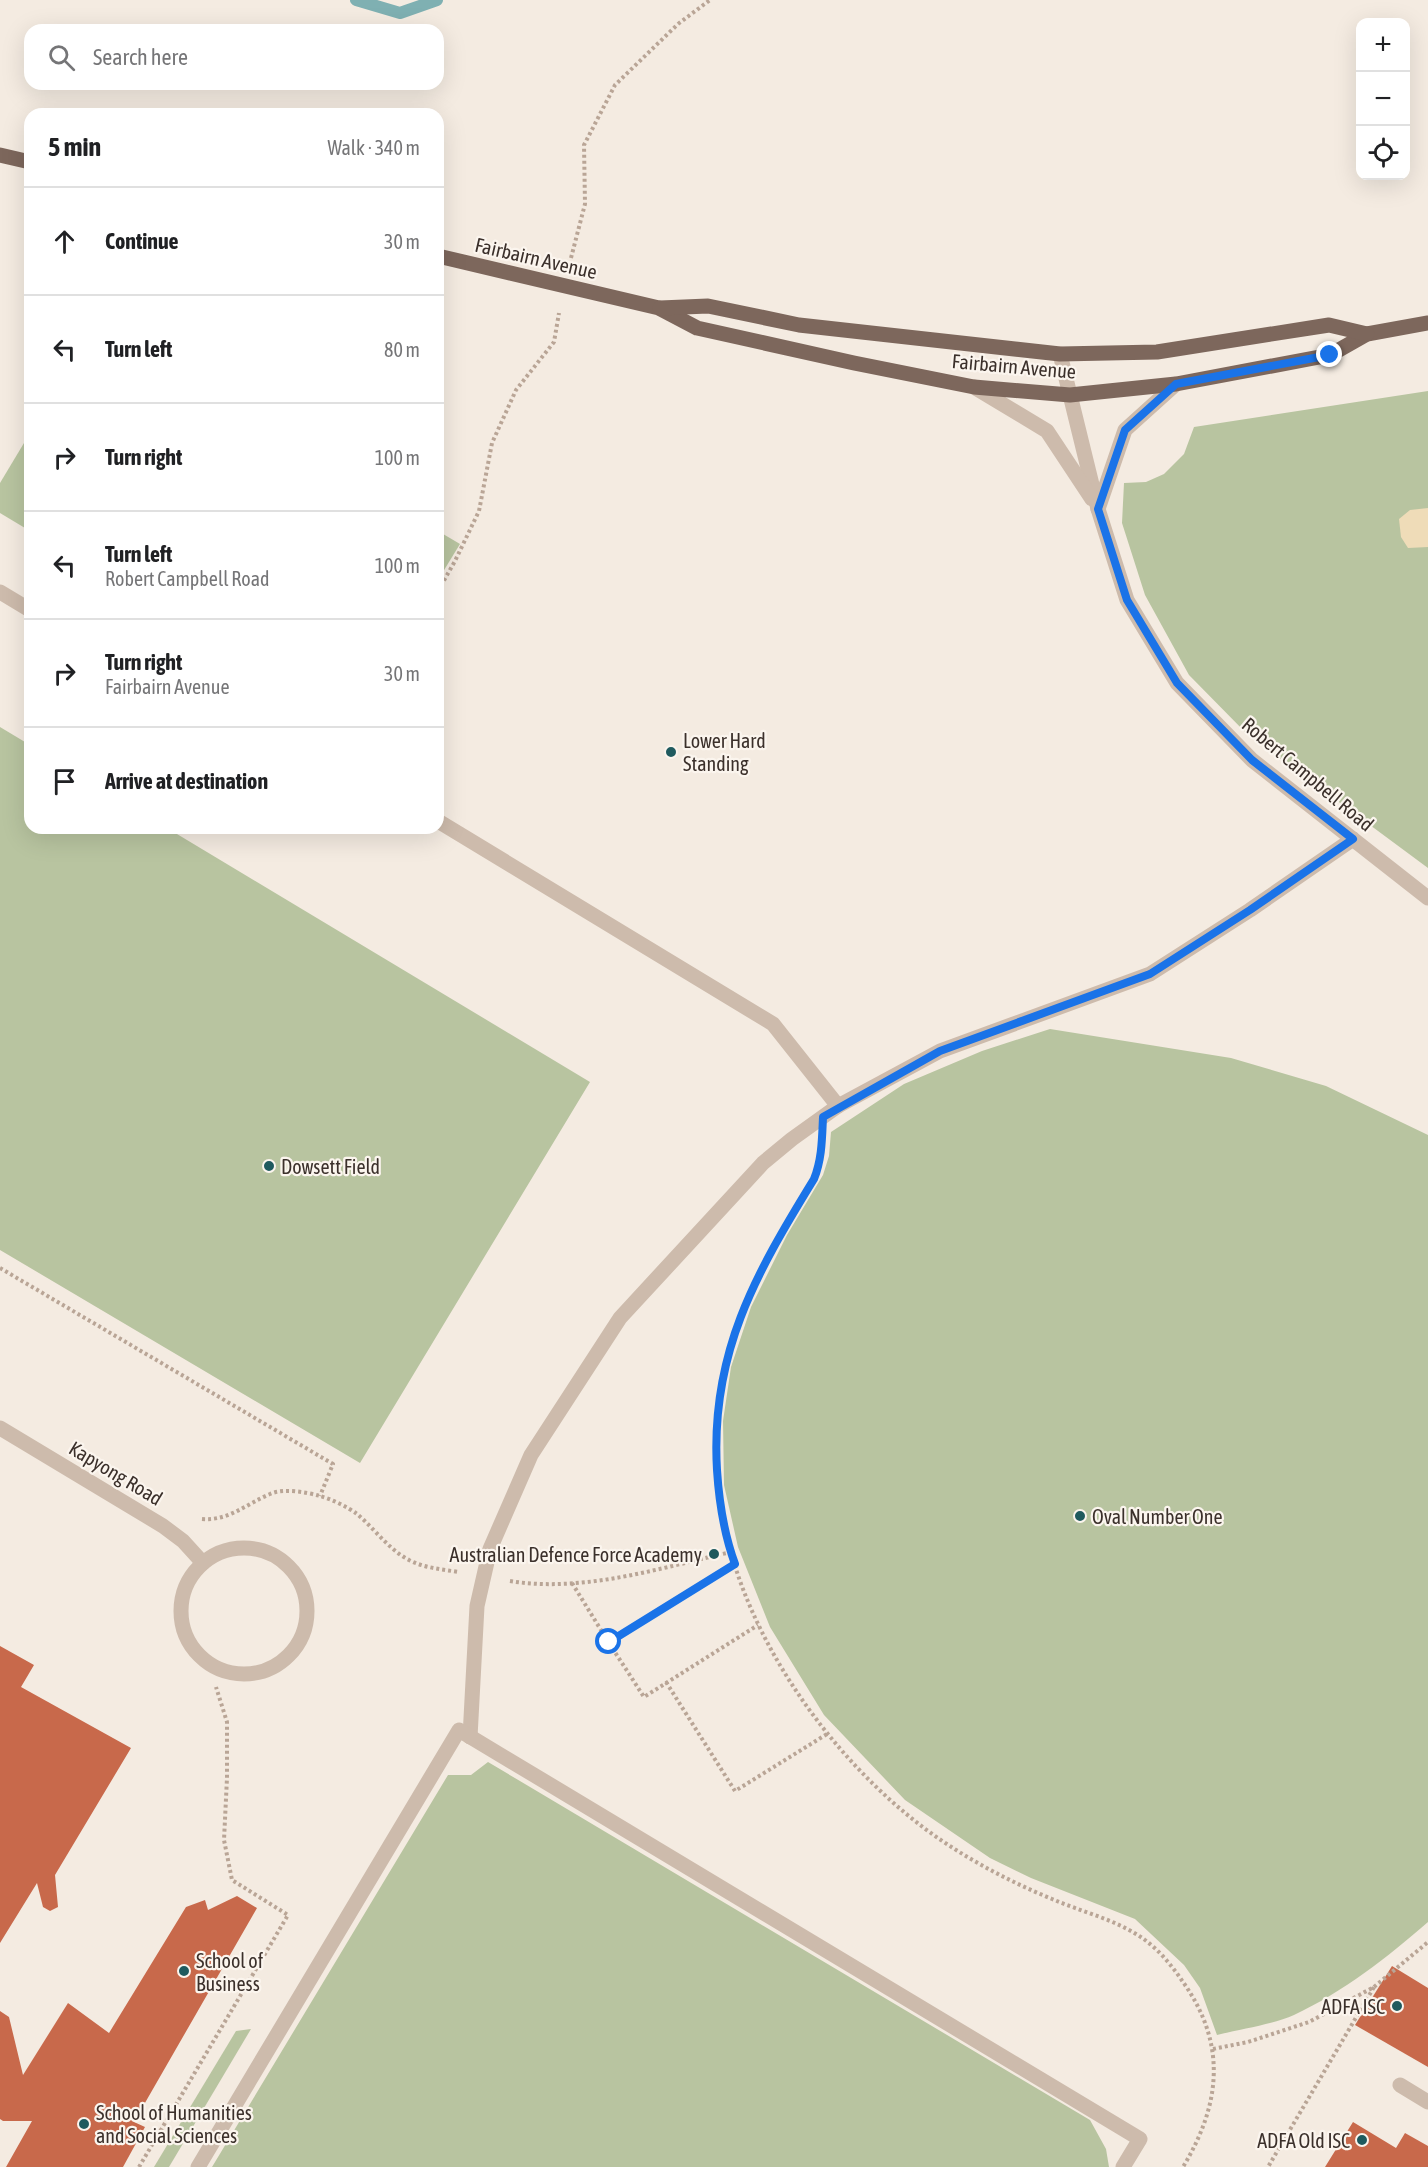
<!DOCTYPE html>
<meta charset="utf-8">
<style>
:root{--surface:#fff;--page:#f2f2f2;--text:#202124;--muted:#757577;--line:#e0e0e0}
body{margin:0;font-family:"Asap Condensed",sans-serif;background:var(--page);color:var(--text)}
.controls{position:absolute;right:18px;top:18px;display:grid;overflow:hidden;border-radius:12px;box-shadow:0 6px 24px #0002}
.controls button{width:54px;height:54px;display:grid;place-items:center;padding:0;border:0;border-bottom:2px solid var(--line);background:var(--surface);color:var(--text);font:30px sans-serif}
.stop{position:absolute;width:18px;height:18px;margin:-14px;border:4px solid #1a73e8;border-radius:50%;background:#fff}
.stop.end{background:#1a73e8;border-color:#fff;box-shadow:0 2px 6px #0008}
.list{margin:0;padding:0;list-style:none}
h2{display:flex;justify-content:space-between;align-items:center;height:78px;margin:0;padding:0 24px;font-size:26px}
h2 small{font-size:20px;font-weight:400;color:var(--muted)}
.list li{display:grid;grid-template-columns:39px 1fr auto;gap:18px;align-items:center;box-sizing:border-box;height:108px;padding:0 24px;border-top:2px solid var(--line)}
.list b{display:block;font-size:22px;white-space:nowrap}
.list p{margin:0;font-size:20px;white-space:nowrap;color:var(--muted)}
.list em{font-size:20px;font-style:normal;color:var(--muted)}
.icon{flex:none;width:33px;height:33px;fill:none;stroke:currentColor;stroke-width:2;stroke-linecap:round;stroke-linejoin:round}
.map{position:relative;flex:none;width:1428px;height:2167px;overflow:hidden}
.search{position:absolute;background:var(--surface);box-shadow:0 6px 24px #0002;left:24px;top:24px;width:420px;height:66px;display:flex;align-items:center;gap:15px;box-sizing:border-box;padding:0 21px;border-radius:18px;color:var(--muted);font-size:22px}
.panel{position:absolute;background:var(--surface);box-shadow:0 6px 24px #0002;left:24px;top:108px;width:420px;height:726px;border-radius:18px}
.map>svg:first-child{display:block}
</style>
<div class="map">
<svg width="1428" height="2167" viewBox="0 0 1428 2167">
<rect width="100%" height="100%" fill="#f4ebe1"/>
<g fill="#b8c4a0">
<path d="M1428 391V868L1247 734 1189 675 1145 595 1122 523 1124 483 1146 482 1164 474 1184 454 1194 427Z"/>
<path d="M30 433V531L0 513V483Z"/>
<path d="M438 531 460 544 438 580Z"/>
<path d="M0 727 30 745V828H167L590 1082 360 1463 0 1250Z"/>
<path d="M1050 1029 1231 1058 1326 1086 1428 1135V1922C1388 1957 1343 1992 1294 2015 1274 2024 1240 2029 1217 2035L1200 1988 1184 1965 1135 1919 1031 1878 990 1858 905 1800 824 1715 770 1627 738 1547 724 1485 723 1421 731 1367 751 1307 787 1235 823 1175 829 1156 831 1132 904 1084 982 1051Z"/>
<path d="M488 1762 1090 2120 1106 2149 1109 2167H212L448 1775H471Z"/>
<path d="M251 2029 169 2167H154L236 2031Z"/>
</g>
<path fill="#efdcb8" d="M1428 508V547L1408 548 1401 537 1399 519 1410 510Z"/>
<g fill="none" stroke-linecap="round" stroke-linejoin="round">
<path stroke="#7fb0b2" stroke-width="12" d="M356 0 400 13 437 0"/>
</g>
<g fill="#c8694b">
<path d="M0 1646 34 1665 21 1687 131 1748 55 1875 58 1907 50 1911 43 1907 37 1883 0 1943Z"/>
<path d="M237 1896 257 1908 134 2122 145 2127 123 2167H6L32 2121H3L0 2119V2011L9 2017 23 2075 68 2003 109 2033 186 1907 205 1900 208 1910Z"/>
<path d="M1392 1966 1428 1988V2067L1355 2025Z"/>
<path d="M1353 2122 1396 2148 1405 2133 1428 2146V2167H1325Z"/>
</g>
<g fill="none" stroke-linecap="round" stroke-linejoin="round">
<g stroke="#b9a596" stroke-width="4" stroke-dasharray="3 3" stroke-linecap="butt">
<path d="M571 258 585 204 584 145 615 85 678 24 710 0"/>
<path d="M438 591 455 561 479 511 492 443 516 390 554 342 559 313"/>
<path d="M822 1152C818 1185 792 1214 776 1242 725 1338 704 1409 723 1518 744 1636 829 1756 924 1828 963 1857 1006 1880 1052 1899 1082 1912 1118 1920 1145 1940 1160 1951 1173 1967 1183 1982 1227 2044 1221 2104 1183 2167"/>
<path d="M0 1268 333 1464 320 1496"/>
<path d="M202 1519C229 1521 246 1504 270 1494 283 1488 306 1492 320 1496 331 1499 348 1507 357 1514 375 1529 388 1549 409 1560 424 1568 441 1569 458 1572"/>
<path d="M510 1581C583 1593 660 1568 731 1552"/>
<path d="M572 1583 609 1643 736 1564"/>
<path d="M609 1643 644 1697 758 1625"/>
<path d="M666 1682 735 1791 827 1734"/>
<path d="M1374 1987 1428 1942"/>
<path d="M1213 2049 1248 2042 1309 2022 1374 1987 1268 2167"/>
<path d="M139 2167 288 1915 232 1880 224 1840 227 1778V1722L216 1687"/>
</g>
<g stroke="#cdbbac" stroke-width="15">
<path d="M1060 354 1098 509 1127 600 1177 683 1252 760 1428 898"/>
<path d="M974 387 1047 431 1092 499"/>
<path d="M1098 509 1125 430 1176 384"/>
<path d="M0 592 30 610"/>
<path d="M438 821 773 1024 838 1106"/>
<path d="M0 1428 163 1526 183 1541 203 1563"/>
<circle cx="244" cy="1611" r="63"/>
<path d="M470 1737 477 1606 490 1549 531 1455 620 1318 763 1163 792 1139 838 1106 940 1051 1150 974 1250 910 1353 839"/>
<path d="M1400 2085 1428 2102"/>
<path d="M198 2167 459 1730 1140 2139 1123 2167"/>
</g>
<g stroke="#7d675c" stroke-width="15">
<path d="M0 155 30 162"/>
<path d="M438 256 659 308 697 328 854 363 974 387 1070 395 1176 384 1330 355 1367 334 1428 323"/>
<path d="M660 308 708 306 799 325 1060 354 1157 352 1329 325 1367 334"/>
</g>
</g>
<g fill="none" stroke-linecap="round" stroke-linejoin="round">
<path stroke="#1a73e8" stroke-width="8" d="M609 1642 735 1564C724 1534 719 1501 717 1470 710 1354 755 1275 814 1179 822 1159 822 1139 823 1117L940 1051 1150 974 1250 910 1353 839 1252 760 1177 683 1127 600 1098 509 1125 430 1176 384 1330 355"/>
</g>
<g fill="#1f5a5e" stroke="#fbf5ee" stroke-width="2">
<circle cx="671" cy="752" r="6"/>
<circle cx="269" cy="1166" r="6"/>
<circle cx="1080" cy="1516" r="6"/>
<circle cx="714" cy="1554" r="6"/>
<circle cx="184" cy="1971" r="6"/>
<circle cx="1397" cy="2006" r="6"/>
<circle cx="84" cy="2124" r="6"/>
<circle cx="1362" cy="2140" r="6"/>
</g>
<g text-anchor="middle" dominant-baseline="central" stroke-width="4.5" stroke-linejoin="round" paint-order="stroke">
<g font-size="20" fill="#3b302b" stroke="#fbf5ee">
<text transform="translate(536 258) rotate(13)">Fairbairn Avenue</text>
<text transform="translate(1014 366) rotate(5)">Fairbairn Avenue</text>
<text transform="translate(1308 774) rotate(40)">Robert Campbell Road</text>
<text transform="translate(116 1473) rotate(31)">Kapyong Road</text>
</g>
<g font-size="20" fill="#3b302b" stroke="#fbf5ee" text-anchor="start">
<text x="683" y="740">Lower Hard<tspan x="683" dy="23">Standing</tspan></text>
<text x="281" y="1166">Dowsett Field</text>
<text x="1092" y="1516">Oval Number One</text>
<text x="702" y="1554" text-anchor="end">Australian Defence Force Academy</text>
<text x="196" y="1960">School of<tspan x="196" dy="23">Business</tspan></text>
<text x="1385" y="2006" text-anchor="end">ADFA ISC</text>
<text x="96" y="2112">School of Humanities<tspan x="96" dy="23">and Social Sciences</tspan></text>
<text x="1350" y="2140" text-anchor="end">ADFA Old ISC</text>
</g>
</g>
</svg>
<div class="controls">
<button>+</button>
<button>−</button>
<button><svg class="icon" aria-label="locate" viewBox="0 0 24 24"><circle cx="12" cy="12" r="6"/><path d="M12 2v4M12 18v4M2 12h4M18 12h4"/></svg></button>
</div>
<div class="stop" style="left:609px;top:1642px"></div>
<div class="stop end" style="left:1330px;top:355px"></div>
<div class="search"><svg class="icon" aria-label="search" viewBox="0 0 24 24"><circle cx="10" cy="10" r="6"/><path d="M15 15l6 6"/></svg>Search here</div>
<section class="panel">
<h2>5 min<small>Walk · 340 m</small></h2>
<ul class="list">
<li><svg class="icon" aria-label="ahead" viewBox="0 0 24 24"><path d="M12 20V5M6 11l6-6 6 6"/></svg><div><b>Continue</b></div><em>30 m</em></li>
<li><svg class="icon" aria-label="left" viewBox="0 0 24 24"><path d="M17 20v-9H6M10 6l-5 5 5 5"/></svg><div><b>Turn left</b></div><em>80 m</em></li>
<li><svg class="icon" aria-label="right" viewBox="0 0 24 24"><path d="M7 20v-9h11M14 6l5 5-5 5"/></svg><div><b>Turn right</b></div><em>100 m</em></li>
<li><svg class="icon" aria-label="left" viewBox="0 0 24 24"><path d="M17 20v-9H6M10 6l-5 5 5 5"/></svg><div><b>Turn left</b><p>Robert Campbell Road</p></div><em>100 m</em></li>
<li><svg class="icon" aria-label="right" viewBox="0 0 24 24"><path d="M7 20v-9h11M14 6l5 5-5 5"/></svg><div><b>Turn right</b><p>Fairbairn Avenue</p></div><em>30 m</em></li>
<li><svg class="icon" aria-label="arrive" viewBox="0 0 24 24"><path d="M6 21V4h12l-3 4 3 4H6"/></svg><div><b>Arrive at destination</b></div></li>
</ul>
</section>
</div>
